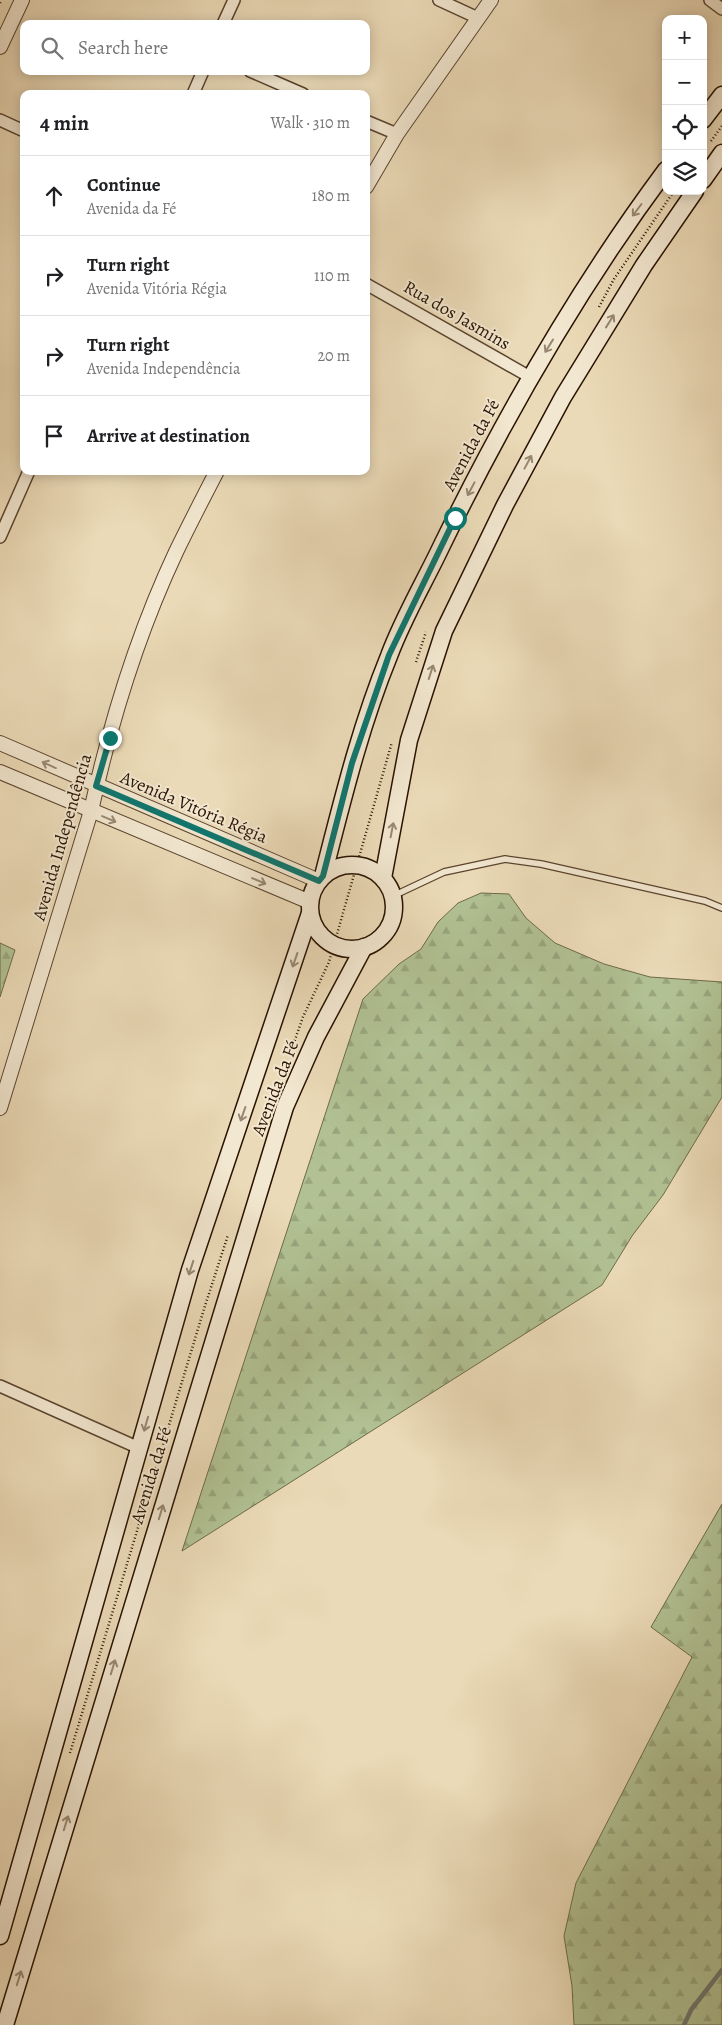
<!DOCTYPE html>
<meta charset="utf-8">
<style>
:root{--surface:#fff;--page:#f6f6f6;--text:#202124;--muted:#757577;--line:#e0e0e0}
body{margin:0;font-family:Alegreya,serif;background:var(--page);color:var(--text)}
.controls{position:absolute;right:15px;top:15px;display:grid;overflow:hidden;border-radius:10px;box-shadow:0 2px 12px #0003}
.controls button{width:45px;height:45px;display:grid;place-items:center;padding:0;border:0;border-bottom:1px solid var(--line);background:var(--surface);color:var(--text);font:25px sans-serif}
.stop{position:absolute;width:15px;height:15px;margin:-11px;border:4px solid #0f766e;border-radius:50%;background:#fff}
.stop.end{background:#0f766e;border-color:#fff;box-shadow:0 1px 5px #0008}
.list{margin:0;padding:0;list-style:none}
h2{display:flex;justify-content:space-between;align-items:center;height:65px;margin:0;padding:0 20px;font-size:21px}
h2 small{font-size:16px;font-weight:400;color:var(--muted)}
.list li{display:grid;grid-template-columns:32px 1fr auto;gap:15px;align-items:center;box-sizing:border-box;height:80px;padding:0 20px;border-top:1px solid var(--line)}
.list b{display:block;font-size:19px;white-space:nowrap}
.list p{margin:0;font-size:16px;white-space:nowrap;color:var(--muted)}
.list em{font-size:16px;font-style:normal;color:var(--muted)}
.icon{flex:none;width:28px;height:28px;fill:none;stroke:currentColor;stroke-width:2;stroke-linecap:round;stroke-linejoin:round}
.map{position:relative;flex:none;width:722px;height:2025px;overflow:hidden}
.search{position:absolute;background:var(--surface);box-shadow:0 2px 12px #0003;left:20px;top:20px;width:350px;height:55px;display:flex;align-items:center;gap:12px;box-sizing:border-box;padding:0 18px;border-radius:10px;color:var(--muted);font-size:19px}
.panel{position:absolute;background:var(--surface);box-shadow:0 2px 12px #0003;left:20px;top:90px;width:350px;height:385px;border-radius:10px}
.map>svg:first-child{display:block}
</style>
<div class="map">
<svg width="722" height="2025" viewBox="0 0 722 2025">
<defs>
<pattern id="forest-firs" width="22" height="20" patternUnits="userSpaceOnUse" patternTransform="scale(1.25)"><rect width="22" height="20" fill="#b1c193"/><path d="M5 1l3.5 6h-7zM16 11l3.5 6h-7z" fill="#98a57d"/></pattern>
</defs>
<rect width="100%" height="100%" fill="#ebdab7"/>
<filter id="stains"><feTurbulence type="fractalNoise" baseFrequency=".004" numOctaves="4"/><feColorMatrix values="0 0 0 0 .2 0 0 0 0 .09 0 0 0 0 .02 0 0 0 .5 -.17"/></filter>
<radialGradient id="worn" r=".72"><stop offset=".6" stop-color="#630" stop-opacity="0"/><stop offset="1" stop-color="#630" stop-opacity=".3"/></radialGradient>
<g fill="url(#forest-firs)" stroke="#6d6a4a">
<path d="M481 893 509 894 526 918 555 943 604 964 650 977 722 982V1097L663 1195 632 1236 602 1285 182 1551 363 999 399 964 421 949 438 922 458 903Z"/>
<path d="M0 943 15 950 0 997Z"/>
<path d="M722 1504V2025H574L572 1986 564 1936 576 1883 692 1657 651 1627Z"/>
</g>
<g fill="none" stroke-linecap="round" stroke-linejoin="round">
<path stroke="#6f766f" stroke-width="4.5" d="M684 2025 691 2010 722 1970"/>
<defs>
<path id="service" d="M393 896 444 872 505 859 541 864 705 901 722 908"/>
<g id="minor">
<path d="M439 0 478 18"/>
<path d="M710 0 722 9"/>
<path d="M223 24 234 0"/>
<path d="M250 71 303 94"/>
<path d="M193 94 203 71"/>
<path d="M0 120 24 131"/>
<path d="M366 121 397 134"/>
<path d="M366 284 530 377"/>
<path d="M0 537 29 471"/>
<path d="M0 1386 139 1448"/>
</g>
<g id="tertiary">
<path d="M0 47 22 0"/>
<path d="M366 187 397 134 491 0"/>
<path d="M0 743 319 881"/>
<path d="M0 772 310 902"/>
<path d="M0 1108 91 811C110 724 138 633 176 552 189 525 203 498 217 471"/>
</g>
<g id="secondary">
<path d="M703 120 722 95"/>
<path d="M703 180 722 153"/>
<circle cx="352" cy="907" r="42"/>
<path d="M323 876C342 802 360 727 389 656 403 618 425 581 442 545 506 414 579 287 666 170"/>
<path d="M383 878 409 740 444 631 505 505 563 397 644 265 695 191"/>
<path d="M0 1936 190 1270 310 913"/>
<path d="M5 2025 285 1107 316 1037 364 947"/>
</g>
</defs>
<use href="#service" stroke="#5a442e" stroke-width="8"/>
<use href="#minor" stroke="#5a442e" stroke-width="14"/>
<use href="#tertiary" stroke="#5a442e" stroke-width="16"/>
<use href="#secondary" stroke="#291200" stroke-width="19"/>
<g stroke="#291200" stroke-width="2.5" stroke-dasharray="1 2.5" stroke-linecap="butt">
<path d="M0 3 1 0"/>
<path d="M711 141 722 126"/>
<path d="M599 307 614 279 672 194"/>
<path d="M416 662 426 632"/>
<path d="M290 1054 303 1017 329 962 392 742"/>
<path d="M70 1753 204 1309 228 1235"/>
</g>
<use href="#service" stroke="#f2e7d0" stroke-width="5.5"/>
<use href="#minor" stroke="#f2e7d0" stroke-width="11"/>
<use href="#tertiary" stroke="#f2e7d0" stroke-width="14"/>
<use href="#secondary" stroke="#f2e7d0" stroke-width="16"/>
</g>
<defs><path id="oneway-shaft" d="M-6 0H5M1.5-3L5.5 0L1.5 3" fill="none" stroke-width="1.6" stroke-linecap="round" stroke-linejoin="round" transform="scale(1.25)"/></defs>
<g stroke="#988772">
<use href="#oneway-shaft" transform="translate(637 210) rotate(127)"/>
<use href="#oneway-shaft" transform="translate(610 321) rotate(-58)"/>
<use href="#oneway-shaft" transform="translate(549 346) rotate(122)"/>
<use href="#oneway-shaft" transform="translate(528 462) rotate(-62)"/>
<use href="#oneway-shaft" transform="translate(471 489) rotate(118)"/>
<use href="#oneway-shaft" transform="translate(431 672) rotate(-72)"/>
<use href="#oneway-shaft" transform="translate(49 765) rotate(-156)"/>
<use href="#oneway-shaft" transform="translate(109 819) rotate(23)"/>
<use href="#oneway-shaft" transform="translate(392 830) rotate(-79)"/>
<use href="#oneway-shaft" transform="translate(259 881) rotate(23)"/>
<use href="#oneway-shaft" transform="translate(295 960) rotate(109)"/>
<use href="#oneway-shaft" transform="translate(243 1114) rotate(109)"/>
<use href="#oneway-shaft" transform="translate(191 1268) rotate(108)"/>
<use href="#oneway-shaft" transform="translate(146 1424) rotate(106)"/>
<use href="#oneway-shaft" transform="translate(161 1512) rotate(-73)"/>
<use href="#oneway-shaft" transform="translate(113 1667) rotate(-73)"/>
<use href="#oneway-shaft" transform="translate(66 1823) rotate(-73)"/>
<use href="#oneway-shaft" transform="translate(19 1978) rotate(-73)"/>
</g>
<g fill="none" stroke-linecap="round" stroke-linejoin="round">
<path stroke="#0f766e" stroke-width="6" d="M110 738 96 786 319 881 323 876 352 763 389 655 455 518"/>
</g>
<g text-anchor="middle" dominant-baseline="central" stroke-width="4" stroke-linejoin="round" paint-order="stroke">
<g font-size="18" fill="#291200" stroke="#f2e7d0">
<text transform="translate(457 315) rotate(30)">Rua dos Jasmins</text>
<text transform="translate(471 445) rotate(-62)">Avenida da Fé</text>
<text transform="translate(194 807) rotate(23)">Avenida Vitória Régia</text>
<text transform="translate(62 837) rotate(-74)">Avenida Independência</text>
<text transform="translate(275 1088) rotate(-69)">Avenida da Fé</text>
<text transform="translate(151 1475) rotate(-73)">Avenida da Fé</text>
</g>
</g>
<rect width="100%" height="100%" filter="url(#stains)"/>
<rect width="100%" height="100%" fill="url(#worn)"/>
</svg>
<div class="controls">
<button>+</button>
<button>−</button>
<button><svg class="icon" aria-label="locate" viewBox="0 0 24 24"><circle cx="12" cy="12" r="6"/><path d="M12 2v4M12 18v4M2 12h4M18 12h4"/></svg></button>
<button><svg class="icon" aria-label="layers" viewBox="0 0 24 24"><path d="M12 4l9 5-9 5-9-5zM3 14l9 5 9-5"/></svg></button>
</div>
<div class="stop" style="left:455px;top:518px"></div>
<div class="stop end" style="left:110px;top:738px"></div>
<div class="search"><svg class="icon" aria-label="search" viewBox="0 0 24 24"><circle cx="10" cy="10" r="6"/><path d="M15 15l6 6"/></svg>Search here</div>
<section class="panel">
<h2>4 min<small>Walk · 310 m</small></h2>
<ul class="list">
<li><svg class="icon" aria-label="ahead" viewBox="0 0 24 24"><path d="M12 20V5M6 11l6-6 6 6"/></svg><div><b>Continue</b><p>Avenida da Fé</p></div><em>180 m</em></li>
<li><svg class="icon" aria-label="right" viewBox="0 0 24 24"><path d="M7 20v-9h11M14 6l5 5-5 5"/></svg><div><b>Turn right</b><p>Avenida Vitória Régia</p></div><em>110 m</em></li>
<li><svg class="icon" aria-label="right" viewBox="0 0 24 24"><path d="M7 20v-9h11M14 6l5 5-5 5"/></svg><div><b>Turn right</b><p>Avenida Independência</p></div><em>20 m</em></li>
<li><svg class="icon" aria-label="arrive" viewBox="0 0 24 24"><path d="M6 21V4h12l-3 4 3 4H6"/></svg><div><b>Arrive at destination</b></div></li>
</ul>
</section>
</div>
